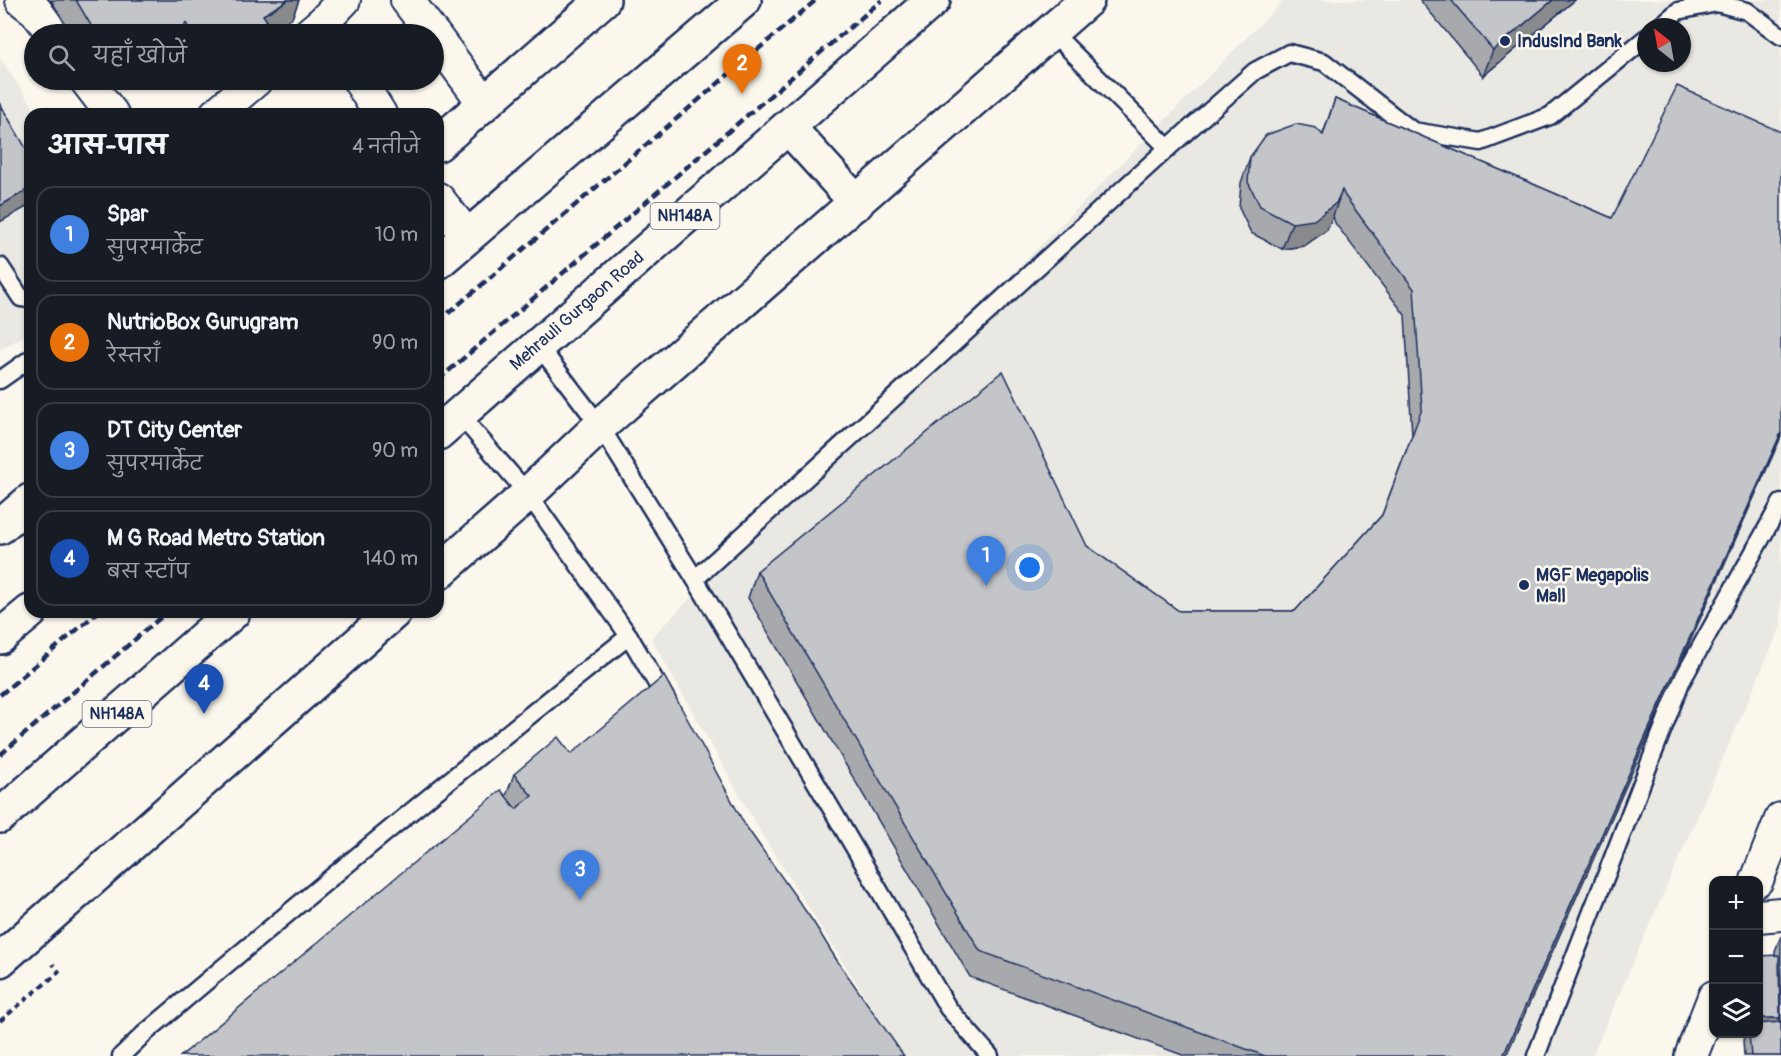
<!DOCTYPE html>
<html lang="hi">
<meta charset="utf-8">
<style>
:root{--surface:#171b24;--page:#242831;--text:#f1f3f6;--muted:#9ea1a6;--line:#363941;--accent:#2563eb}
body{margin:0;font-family:Pangolin,"Playpen Sans Deva",sans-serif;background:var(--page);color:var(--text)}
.controls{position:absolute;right:18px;bottom:18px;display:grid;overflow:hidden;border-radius:12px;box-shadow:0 2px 4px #0004}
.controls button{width:54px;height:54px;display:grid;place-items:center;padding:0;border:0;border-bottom:2px solid var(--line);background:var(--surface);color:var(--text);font:30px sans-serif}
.compass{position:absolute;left:1637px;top:18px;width:54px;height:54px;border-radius:50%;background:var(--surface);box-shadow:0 2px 4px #0004;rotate:329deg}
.you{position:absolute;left:1030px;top:568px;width:21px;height:21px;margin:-15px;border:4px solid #fff;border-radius:50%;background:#1a73e8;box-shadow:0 0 0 9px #1a73e833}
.badge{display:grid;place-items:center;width:39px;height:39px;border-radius:50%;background:var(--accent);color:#fff;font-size:20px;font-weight:700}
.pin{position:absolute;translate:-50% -50px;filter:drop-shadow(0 2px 3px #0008)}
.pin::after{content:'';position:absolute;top:32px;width:21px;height:18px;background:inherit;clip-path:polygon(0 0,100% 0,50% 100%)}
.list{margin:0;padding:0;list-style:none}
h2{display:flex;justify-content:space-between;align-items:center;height:78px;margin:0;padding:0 24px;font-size:26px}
h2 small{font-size:20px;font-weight:400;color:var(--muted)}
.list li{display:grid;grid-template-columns:39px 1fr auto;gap:18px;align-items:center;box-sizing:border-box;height:96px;margin:0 12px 12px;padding:0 12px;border:2px solid var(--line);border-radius:18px}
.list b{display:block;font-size:22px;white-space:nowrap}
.list p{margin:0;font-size:20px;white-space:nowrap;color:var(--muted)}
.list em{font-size:20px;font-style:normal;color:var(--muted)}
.icon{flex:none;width:33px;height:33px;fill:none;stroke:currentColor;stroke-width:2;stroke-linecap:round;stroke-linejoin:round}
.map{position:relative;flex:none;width:1781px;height:1056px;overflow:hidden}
.search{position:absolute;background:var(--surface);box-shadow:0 2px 4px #0004;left:24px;top:24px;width:420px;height:66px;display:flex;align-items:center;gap:15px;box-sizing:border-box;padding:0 21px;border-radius:33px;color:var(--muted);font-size:22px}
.panel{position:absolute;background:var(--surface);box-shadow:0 2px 4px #0004;left:24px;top:108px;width:420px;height:510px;border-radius:18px}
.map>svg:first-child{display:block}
</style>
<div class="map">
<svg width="1781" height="1056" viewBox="0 0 1781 1056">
<rect width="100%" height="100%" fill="#fbf7ec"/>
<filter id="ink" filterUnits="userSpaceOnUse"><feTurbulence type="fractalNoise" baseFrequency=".0167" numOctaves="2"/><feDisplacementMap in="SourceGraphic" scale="12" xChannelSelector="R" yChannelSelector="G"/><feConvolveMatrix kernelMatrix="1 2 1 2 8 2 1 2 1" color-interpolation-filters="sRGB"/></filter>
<g filter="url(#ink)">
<g fill="#eae8e2" fill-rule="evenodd">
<path d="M1284 0H1781V626L1592 1056H903L761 833 651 638ZM1646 27H1682V63H1646Z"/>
<path d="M0 58 38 114H30V332L0 350Z"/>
</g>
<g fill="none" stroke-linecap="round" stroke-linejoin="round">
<defs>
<g id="service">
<path d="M1659 27 1678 11 1717 3 1747 11 1781 36"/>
<path d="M1051 31 1168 148"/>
<path d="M0 266 21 298 30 299"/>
<path d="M538 345 600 426 695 579 834 813 948 1008 990 1056"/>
<path d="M0 380 30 359"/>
<path d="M459 414 528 494 629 636 667 701"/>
<path d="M695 579 1168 148 1255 71 1289 53 1324 62 1413 131 1481 142 1550 116 1646 38"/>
<path d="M121 1056 144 1034C304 899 465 766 629 636"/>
<path d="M1536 1056 1681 682 1781 503"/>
</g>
<g id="minor">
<path d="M22 0 36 11 53 34"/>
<path d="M407 0 433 34"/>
<path d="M309 34 323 22 344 0"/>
<path d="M434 35 484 103"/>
<path d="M86 80 112 114"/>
<path d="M359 80 380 114"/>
<path d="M216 114 256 80"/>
<path d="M438 199 468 237"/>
<path d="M1757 880 1781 819"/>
<path d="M1758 916 1781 914"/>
<path d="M1691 1056 1714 997"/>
</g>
<g id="tertiary">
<path d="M438 144 603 0"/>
<path d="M0 527 30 501"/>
<path d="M438 573 528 494 600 426 1087 0"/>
<path d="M0 960 394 612"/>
</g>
<path id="primary" d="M788 127 857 203"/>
<g id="trunk">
<path d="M438 262 744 0"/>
<path d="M438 433 933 0"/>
<path d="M0 637 30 612"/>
<path d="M0 816 233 612"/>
</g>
</defs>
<use href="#service" stroke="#1b2f5e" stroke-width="21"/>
<use href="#minor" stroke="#1b2f5e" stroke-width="36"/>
<use href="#tertiary" stroke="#1b2f5e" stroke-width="38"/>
<use href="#primary" stroke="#1b2f5e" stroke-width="38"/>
<use href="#trunk" stroke="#1b2f5e" stroke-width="38"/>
<path stroke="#1b2f5e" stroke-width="4" stroke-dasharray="6 4.5" stroke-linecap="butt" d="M0 1021 59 972 53 964"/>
<use href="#service" stroke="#fbf7ec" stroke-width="16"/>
<use href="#minor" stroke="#fbf7ec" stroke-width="32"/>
<use href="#tertiary" stroke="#fbf7ec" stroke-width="33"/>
<use href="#primary" stroke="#fbf7ec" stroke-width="33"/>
<use href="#trunk" stroke="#fbf7ec" stroke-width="33"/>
<g stroke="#1b2f5e" stroke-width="4.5" stroke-dasharray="9 4.5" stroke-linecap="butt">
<path d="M438 322 816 0"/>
<path d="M438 380 882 0"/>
<path d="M0 695 98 612"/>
<path d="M0 755 167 612"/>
</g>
</g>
<g fill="#a8a9ad" stroke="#1b2f5e" stroke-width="1.5">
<path d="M51 0H299L292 18 265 34H71Z"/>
<path d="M1420 0H1575L1483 76Z"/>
<path d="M1335 99 1612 218 1506 1056H1185L970 977 748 598 757 571 1087 546 1179 611H1295L1382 515 1412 435 1405 315 1335 223 1333 216 1327 230 1304 246 1282 249 1251 233 1239 208 1241 183 1250 157 1323 134Z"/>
<path d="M571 754 745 825 836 959 181 1056 506 796 514 774Z"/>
<path d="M1781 936V1056H1744L1743 1040 1745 1034H1758L1775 956V951Z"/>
</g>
<g fill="#888a8d" stroke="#1b2f5e" stroke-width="1.5">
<path d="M288 0H299L292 18 265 34H244L263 15Z"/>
<path d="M1553 0H1575L1483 76 1493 50Z"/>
<path d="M198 80H204L197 84Z"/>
<path d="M30 188V205L0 222V206Z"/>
<path d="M1342 190 1333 216 1327 230 1304 246 1282 249 1292 223Z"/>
<path d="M1781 433V437L1506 1056H1503Z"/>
<path d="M1758 1018H1780L1775 1033H1758Z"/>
</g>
<g fill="#c3c5c9" stroke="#1b2f5e" stroke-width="1.5">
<path d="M76 0H288L263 15 267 21 244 34H192L186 23 181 34H96Z"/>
<path d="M1451 0H1553L1493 50Z"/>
<path d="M1677 86 1781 132V433L1503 1056H1265L980 951 757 571 1003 371 1087 546 1179 611H1295L1382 515 1422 409 1414 289 1345 196 1342 190 1336 203 1314 220 1292 223 1260 206 1248 182 1250 157 1266 135 1296 124 1316 128 1323 135 1335 99 1612 218Z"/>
<path d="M0 104 30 155V188L0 206Z"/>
<path d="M664 676 745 825 814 923 836 959 904 1056H181L501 790 516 809 532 796 514 774 558 737 571 754Z"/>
<path d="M1779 955 1780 1018H1758V956Z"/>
<path d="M1781 1022V1056H1751L1749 1034H1758V1024Z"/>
</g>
</g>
<g fill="#1b2f5e" stroke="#fbf7ec" stroke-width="2">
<circle cx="1505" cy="41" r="6"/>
<circle cx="1524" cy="585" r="6"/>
</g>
<g text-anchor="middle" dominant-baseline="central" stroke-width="5" stroke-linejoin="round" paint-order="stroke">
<g fill="#fbf7ec" stroke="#5e6b89" stroke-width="1.5">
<rect x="650.5" y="203" width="69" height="26" rx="4.5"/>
<rect x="82.5" y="701" width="69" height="26" rx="4.5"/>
</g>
<g font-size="16" font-weight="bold" fill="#1b2f5e">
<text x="685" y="216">NH148A</text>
<text x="117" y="714">NH148A</text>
</g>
<g font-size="18" font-weight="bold" fill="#1b2f5e" stroke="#fbf7ec" text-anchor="start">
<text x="1517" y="41">IndusInd Bank</text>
<text x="1536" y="575">MGF Megapolis<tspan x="1536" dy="21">Mall</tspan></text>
</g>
<g font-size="18" fill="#1b2f5e" stroke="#fbf7ec">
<text transform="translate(577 311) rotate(-41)">Mehrauli Gurgaon Road</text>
</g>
</g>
</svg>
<div class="controls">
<button>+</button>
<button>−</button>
<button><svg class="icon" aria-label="layers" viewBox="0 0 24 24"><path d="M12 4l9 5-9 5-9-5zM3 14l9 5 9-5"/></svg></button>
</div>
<svg class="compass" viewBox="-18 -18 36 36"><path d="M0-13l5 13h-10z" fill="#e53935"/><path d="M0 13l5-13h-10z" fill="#9ea1a6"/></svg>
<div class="you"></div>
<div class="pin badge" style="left:986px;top:586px;background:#3f7fe0">1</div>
<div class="pin badge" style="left:742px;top:94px;background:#e8710a">2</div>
<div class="pin badge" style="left:580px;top:900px;background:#3f7fe0">3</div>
<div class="pin badge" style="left:204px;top:714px;background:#1a4fb4">4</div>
<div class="search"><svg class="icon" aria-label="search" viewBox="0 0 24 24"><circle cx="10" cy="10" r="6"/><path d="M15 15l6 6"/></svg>यहाँ खोजें</div>
<section class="panel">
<h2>आस-पास<small>4 नतीजे</small></h2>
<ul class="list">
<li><span class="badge" style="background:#3f7fe0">1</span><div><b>Spar</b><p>सुपरमार्केट</p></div><em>10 m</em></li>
<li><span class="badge" style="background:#e8710a">2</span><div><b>NutrioBox Gurugram</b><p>रेस्तराँ</p></div><em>90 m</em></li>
<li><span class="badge" style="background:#3f7fe0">3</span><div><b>DT City Center</b><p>सुपरमार्केट</p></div><em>90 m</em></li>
<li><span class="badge" style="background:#1a4fb4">4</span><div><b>M G Road Metro Station</b><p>बस स्टॉप</p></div><em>140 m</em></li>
</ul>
</section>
</div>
